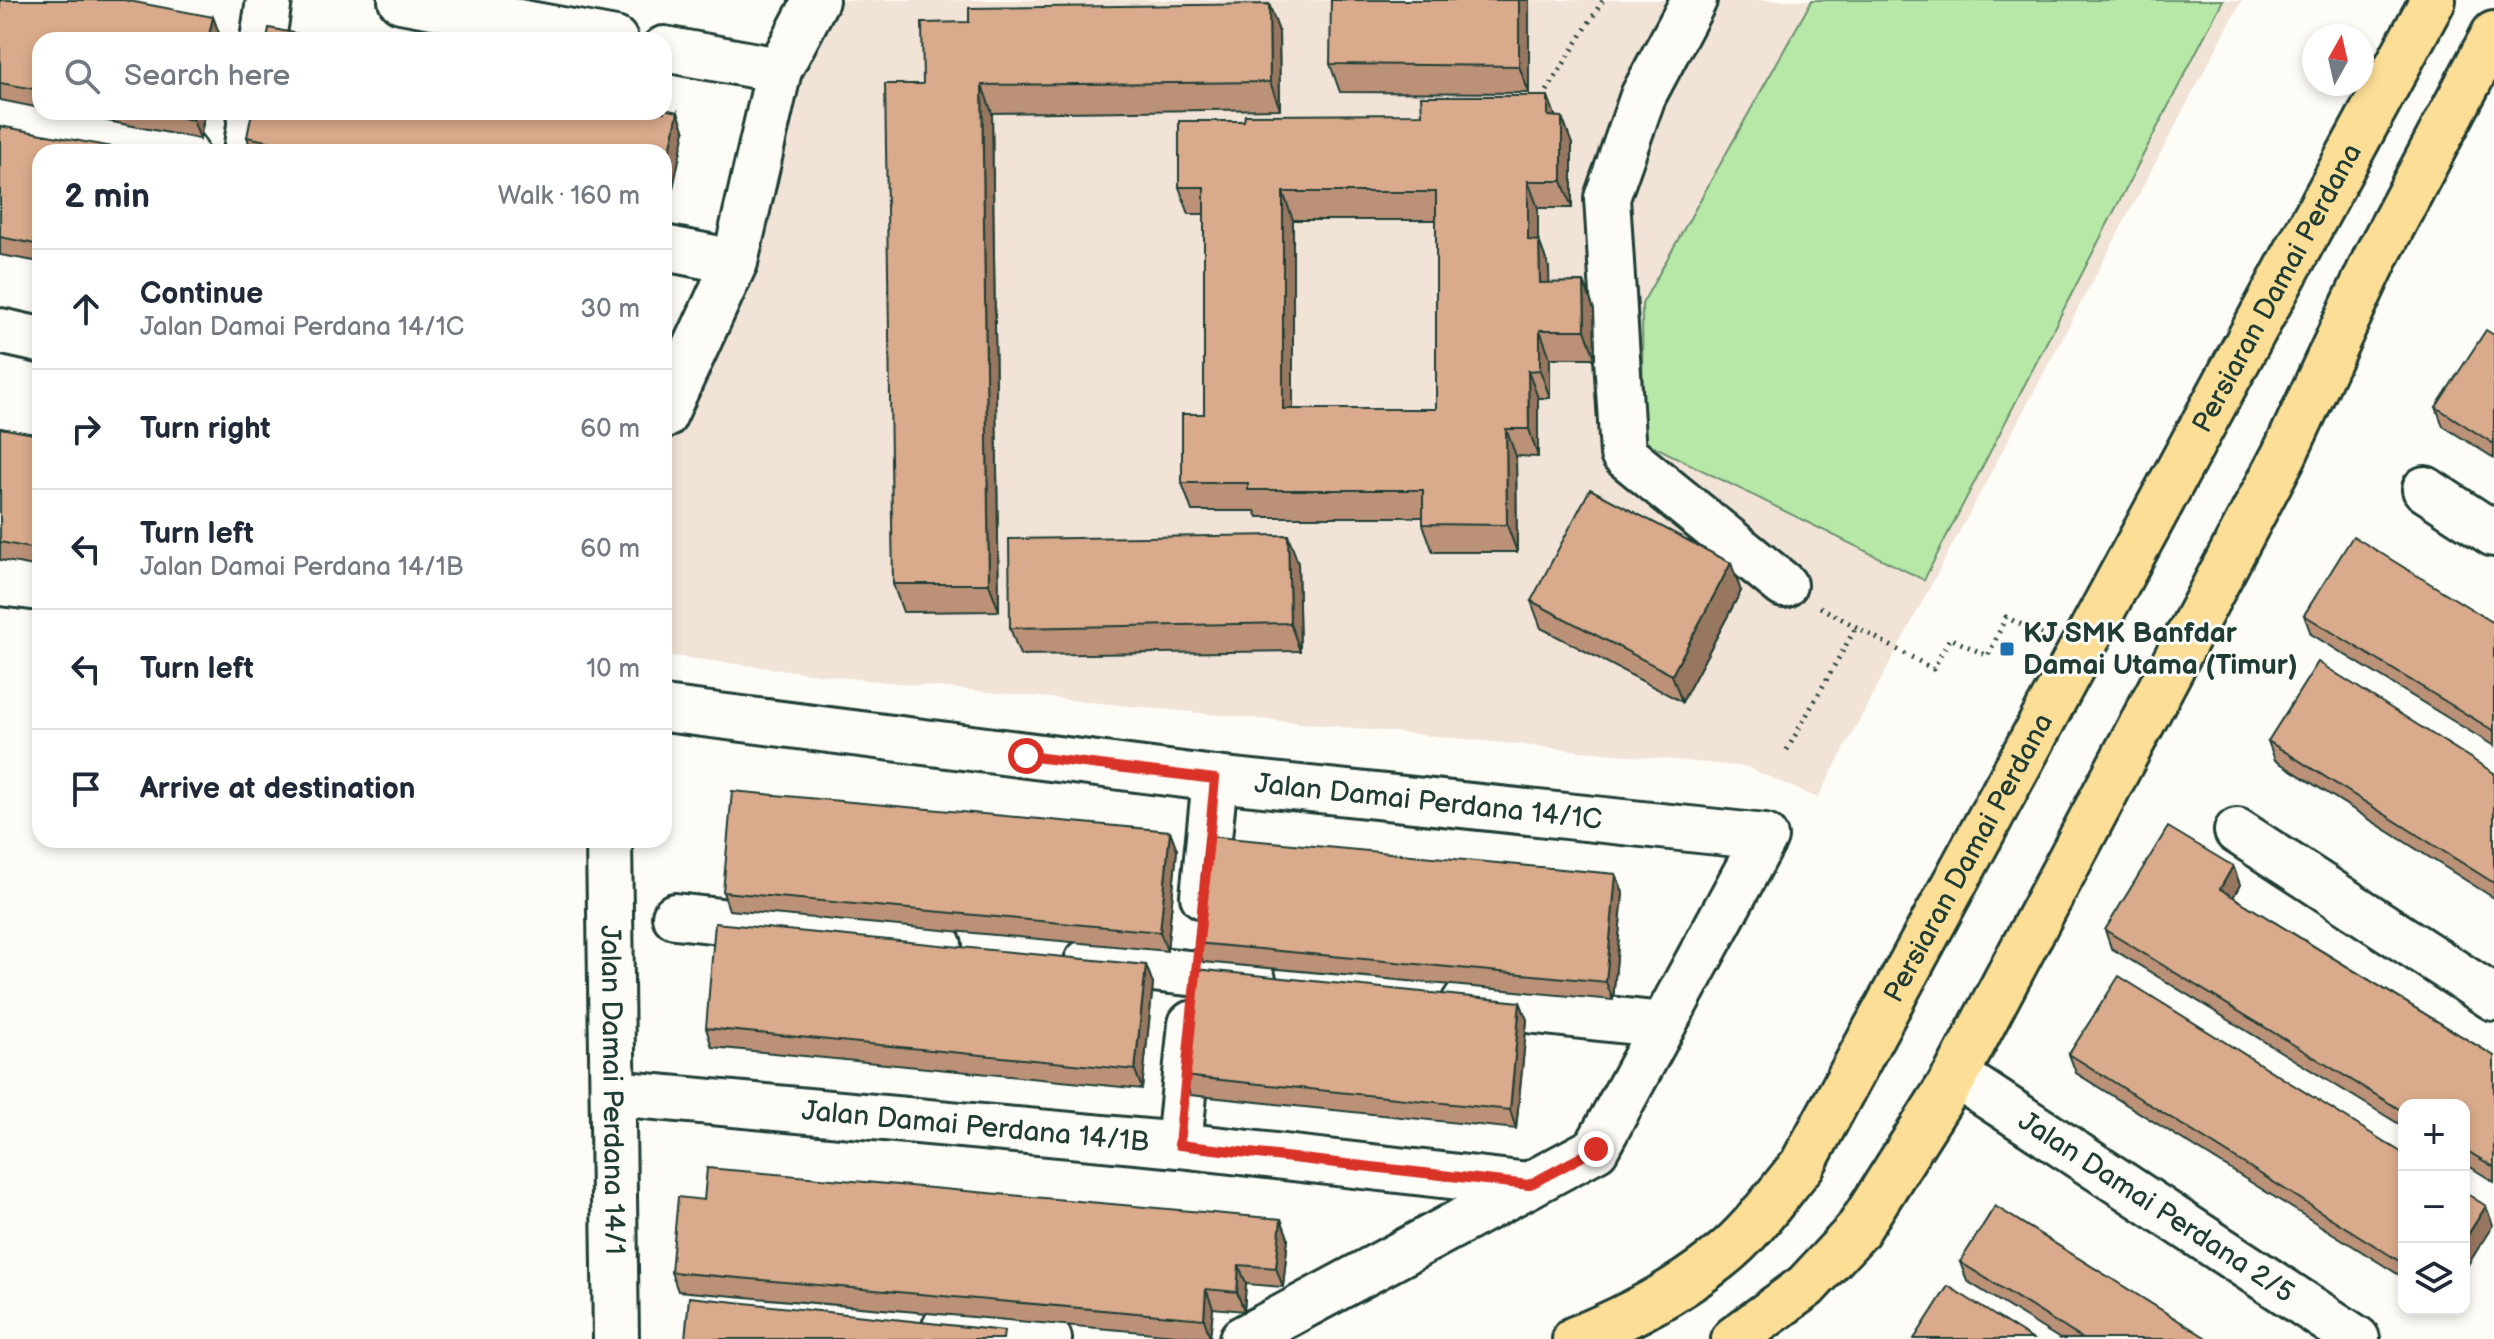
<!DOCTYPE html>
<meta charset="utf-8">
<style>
:root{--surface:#fff;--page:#f6f6f7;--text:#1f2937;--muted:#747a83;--line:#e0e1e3}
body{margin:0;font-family:"Balsamiq Sans",sans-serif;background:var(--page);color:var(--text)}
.controls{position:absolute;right:24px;bottom:24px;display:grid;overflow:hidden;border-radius:16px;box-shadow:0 4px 12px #0003}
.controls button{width:72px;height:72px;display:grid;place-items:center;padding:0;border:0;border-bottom:2px solid var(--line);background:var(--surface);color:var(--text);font:40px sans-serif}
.compass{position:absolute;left:2302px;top:24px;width:72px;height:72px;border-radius:50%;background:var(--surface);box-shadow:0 4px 12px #0003;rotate:8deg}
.stop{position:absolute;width:24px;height:24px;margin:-18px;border:6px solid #d93025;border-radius:50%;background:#fff}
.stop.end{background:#d93025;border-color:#fff;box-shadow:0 2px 8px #0008}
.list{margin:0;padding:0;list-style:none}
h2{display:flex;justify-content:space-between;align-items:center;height:104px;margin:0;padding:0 32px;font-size:34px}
h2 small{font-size:26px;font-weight:400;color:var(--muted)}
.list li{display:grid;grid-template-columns:52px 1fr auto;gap:24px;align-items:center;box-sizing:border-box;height:120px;padding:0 32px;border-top:2px solid var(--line)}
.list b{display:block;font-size:30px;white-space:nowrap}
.list p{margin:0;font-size:26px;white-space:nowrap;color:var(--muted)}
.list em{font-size:26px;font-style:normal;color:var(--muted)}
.icon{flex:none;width:44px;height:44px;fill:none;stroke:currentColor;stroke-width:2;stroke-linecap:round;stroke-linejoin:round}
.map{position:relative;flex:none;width:2494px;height:1339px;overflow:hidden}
.search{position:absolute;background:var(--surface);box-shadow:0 4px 12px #0003;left:32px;top:32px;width:640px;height:88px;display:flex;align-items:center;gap:20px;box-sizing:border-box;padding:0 28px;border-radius:24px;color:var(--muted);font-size:30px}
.panel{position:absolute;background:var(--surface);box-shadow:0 4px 12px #0003;left:32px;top:144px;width:640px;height:704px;border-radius:24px}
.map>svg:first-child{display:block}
</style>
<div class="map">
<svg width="2494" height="1339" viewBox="0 0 2494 1339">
<rect width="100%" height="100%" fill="#fdfcf7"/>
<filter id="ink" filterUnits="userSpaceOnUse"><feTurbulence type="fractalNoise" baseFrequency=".0125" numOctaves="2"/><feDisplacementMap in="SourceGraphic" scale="16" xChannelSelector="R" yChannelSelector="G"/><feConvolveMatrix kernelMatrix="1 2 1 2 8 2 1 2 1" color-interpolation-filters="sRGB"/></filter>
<g filter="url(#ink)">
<path fill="#f2e3d7" d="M835 0H2242L1818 798 1746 767 857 679 664 655V438L755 261 784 101Z"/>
<path fill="#b7e8a8" stroke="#6b926e" stroke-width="2" d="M1812 0H2223L1924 580 1643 441 1642 304Z"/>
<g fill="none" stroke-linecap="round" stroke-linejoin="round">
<defs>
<g id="minor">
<path d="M401 0 615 40"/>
<path d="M1694 0 1643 96 1607 198 1623 454 1784 585"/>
<path d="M263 40 269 0"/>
<path d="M664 49 779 70"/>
<path d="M0 116 185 152"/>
<path d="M246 152 252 112"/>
<path d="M664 248 735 262"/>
<path d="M0 331 40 340"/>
<path d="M664 416 735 262 779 70 816 0"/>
<path d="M2425 489 2494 534"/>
<path d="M0 583 40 588"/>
<path id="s1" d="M664 709 1215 779 1765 837 1596 1149 1242 1339"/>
<path d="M2237 831 2494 998"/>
<path id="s2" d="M609 840 616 1339"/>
<path d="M1203 896 1215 779"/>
<path d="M675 916 939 945"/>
<path d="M1087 962 1253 980"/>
<path d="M1464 1003 1663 1025"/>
<path id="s3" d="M1956 1075 2357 1339"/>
<path id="s4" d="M613 1093 1179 1145 1529 1185"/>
<path d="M1179 1145 1191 1024"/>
<path d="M945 1327 1049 1339"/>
</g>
<g id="major">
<path id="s5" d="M1575 1339C1625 1319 1678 1291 1720 1257 1752 1232 1776 1196 1802 1165L2433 0"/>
<path d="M1734 1339 1806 1286 1857 1231 1956 1075 2284 455 2378 253 2494 34"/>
</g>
</defs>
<use href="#minor" stroke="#1f3d34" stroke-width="50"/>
<use href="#major" stroke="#1f3d34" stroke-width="50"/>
<g stroke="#1f3d34" stroke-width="5" stroke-dasharray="2 6" stroke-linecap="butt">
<path d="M1547 91 1603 0"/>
<path d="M1820 607 1933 669 1950 638 1988 656 2006 617 2042 635"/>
<path d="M1787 750 1855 629"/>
</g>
<use href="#minor" stroke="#fdfcf7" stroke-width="44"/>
<use href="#major" stroke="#fdde96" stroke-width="44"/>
</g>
<g fill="#bb9278" stroke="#1f3d34" stroke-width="2" fill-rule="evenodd">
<path d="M0 0 213 17 220 36 219 40H40V108L0 100Z"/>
<path d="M1529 0V93L1340 92 1330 64Z"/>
<path d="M1269 4 1279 32 1280 109 992 113 999 611 903 612 893 584 923 84Z"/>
<path d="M61 112H205L200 139Z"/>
<path d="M1556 117 1572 144V208H1538V241H1539L1549 268V283L1584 282 1594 310 1595 358H1550V398H1538V457L1516 456 1517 552H1433L1423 524V517H1258L1255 511H1192L1182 483 1204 414V214H1189L1179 187 1244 121ZM1293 220H1436V409H1293Z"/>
<path d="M0 126 40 152V262L0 255Z"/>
<path d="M685 131 664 152H252L247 137Z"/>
<path d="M2494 335V458L2443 426 2436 407Z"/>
<path d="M0 428 40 435V567L0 560Z"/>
<path d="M1298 563 1300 651 1020 655 1010 628Z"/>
<path d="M1741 591 1682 702 1541 628 1531 601Z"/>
<path d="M2304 615 2494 623V746L2311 634Z"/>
<path d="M2268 741 2494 773V898L2275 760Z"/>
<path d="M1170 831 1177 850 1167 951 729 910 723 892Z"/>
<path d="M2233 866 2240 885 2233 897 2494 1056V1182L2464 1163V1105H2404V1127L2111 948 2105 930Z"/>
<path d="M1616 874 1623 893 1613 1000 1203 962 1196 943Z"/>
<path d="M1146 965 1153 984 1142 1089 712 1047 706 1028Z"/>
<path d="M1520 1002 1527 1020 1516 1129 1190 1095 1183 1076Z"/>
<path d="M2069 1054 2404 1154V1278L2076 1073Z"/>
<path d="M704 1200 1281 1219 1288 1238 1283 1287 1246 1284 1244 1311 1213 1308 1210 1338 678 1291 671 1272Z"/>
<path d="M1960 1262 2208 1339H2060L1967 1281Z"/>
</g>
<g fill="#987761" stroke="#1f3d34" stroke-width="2">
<path d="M1519 0H1529V93L1519 66Z"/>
<path d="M1269 4 1279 32 1280 109 1270 82Z"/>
<path d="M213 17 220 36 219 40H208Z"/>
<path d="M982 85 992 113 999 611 989 584Z"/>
<path d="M1548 96 1558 123 1548 116Z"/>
<path d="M195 112H205L200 139 193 120Z"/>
<path d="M678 112 685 131 664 232V180Z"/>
<path d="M1562 117 1572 144V208L1562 181Z"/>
<path d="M1528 181 1538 208V268L1528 240Z"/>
<path d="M1283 192 1293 220V436L1283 409Z"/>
<path d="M1539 241 1549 268 1550 310 1540 283Z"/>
<path d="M1584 282 1594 310 1595 358 1585 330Z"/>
<path d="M1540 330 1550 358V398L1540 370Z"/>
<path d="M1528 371 1538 398V457L1529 429Z"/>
<path d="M1506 429 1516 456 1517 552 1507 525Z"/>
<path d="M1288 535 1298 563 1300 651 1290 623Z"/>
<path d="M1731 563 1741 591 1682 702 1672 675Z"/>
<path d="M1170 831 1177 850 1167 951 1160 932Z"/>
<path d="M2233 866 2240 885 2227 908 2220 889Z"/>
<path d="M1616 874 1623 893 1613 1000 1606 982Z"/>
<path d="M1146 965 1153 984 1142 1089 1135 1070Z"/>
<path d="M1520 1002 1527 1020 1516 1129 1510 1110Z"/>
<path d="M2486 1206 2493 1225 2464 1271V1241Z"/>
<path d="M1281 1219 1288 1238 1283 1287 1276 1268Z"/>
<path d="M1239 1265 1246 1284 1244 1311 1237 1292Z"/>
<path d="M1206 1289 1213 1308 1210 1338 1204 1319Z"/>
</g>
<g fill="#d9aa8b" stroke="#1f3d34" stroke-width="2" fill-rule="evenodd">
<path d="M0 0H124L213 17 208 40H40V90L0 83Z"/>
<path d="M1331 0H1519V66L1330 64Z"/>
<path d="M1269 4 1270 82 982 85 989 584H893L885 84H923L922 23 969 22V8Z"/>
<path d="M269 28 328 40H267Z"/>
<path d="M1421 96H1548V116L1562 117V181H1528V240L1539 241 1540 283 1584 282 1585 330H1540V370L1528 371 1529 429H1506L1507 525 1423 524V490H1248V483H1182V414H1204V187H1179V121H1244L1245 115 1422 114ZM1283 192H1436V409H1283Z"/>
<path d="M664 109 678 112 664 180V152H320L247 137 252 112H664Z"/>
<path d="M152 112H195L193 120Z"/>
<path d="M0 126 138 152H40V245L0 237Z"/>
<path d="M2486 330 2494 335V444L2436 407Z"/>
<path d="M0 428 40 435V550L0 542Z"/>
<path d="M1590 489 1731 563 1672 675 1531 601Z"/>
<path d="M1288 535 1290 623 1010 628 1009 539Z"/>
<path d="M2353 536 2494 623V731L2304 615Z"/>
<path d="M2318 662 2494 773V883L2268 741Z"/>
<path d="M732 791 1170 831 1160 932 723 892Z"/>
<path d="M2168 827 2233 866 2220 889 2494 1056V1167L2464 1149V1105H2404V1112L2105 930Z"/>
<path d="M1206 836 1616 874 1606 982 1196 943Z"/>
<path d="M715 923 1146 965 1135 1070 706 1028Z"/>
<path d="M1195 969 1520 1002 1510 1110 1183 1076Z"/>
<path d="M2119 976 2404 1154V1264L2069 1054Z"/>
<path d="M707 1168 1281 1219 1276 1268 1239 1265 1237 1292 1206 1289 1204 1319 671 1272 678 1197 704 1200Z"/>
<path d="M2464 1192 2486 1206 2464 1241Z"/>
<path d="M1995 1206 2208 1339H2083L1960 1262Z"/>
<path d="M1948 1286 2032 1339H1914Z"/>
<path d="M689 1297 1004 1331 1003 1339H685Z"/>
</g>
</g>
<g fill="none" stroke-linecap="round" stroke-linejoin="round" filter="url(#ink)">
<path stroke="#d93025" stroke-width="10" d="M1026 756 1215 779 1179 1145 1529 1185 1596 1149"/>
</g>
<rect fill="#1f6fb2" stroke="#fdfcf7" stroke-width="3" x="1999" y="641" width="16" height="16" rx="4"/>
<g text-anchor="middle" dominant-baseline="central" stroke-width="6" stroke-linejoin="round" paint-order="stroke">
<g font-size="28" fill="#1f3d34" stroke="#fdfcf7">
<text stroke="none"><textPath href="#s5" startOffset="1288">Persiaran Damai Perdana</textPath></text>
<text stroke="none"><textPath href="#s1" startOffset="770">Jalan Damai Perdana 14/1C</textPath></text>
<text stroke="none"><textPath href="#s5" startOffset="640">Persiaran Damai Perdana</textPath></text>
<text stroke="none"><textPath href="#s2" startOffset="250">Jalan Damai Perdana 14/1</textPath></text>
<text stroke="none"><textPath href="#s4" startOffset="364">Jalan Damai Perdana 14/1B</textPath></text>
<text stroke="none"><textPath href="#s3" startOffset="240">Jalan Damai Perdana 2/5</textPath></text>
</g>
<g font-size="28" font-weight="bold" fill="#1f3d34" stroke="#fdfcf7" text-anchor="start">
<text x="2023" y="633">KJ SMK Banfdar<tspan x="2023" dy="32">Damai Utama (Timur)</tspan></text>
</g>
</g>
</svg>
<div class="controls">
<button>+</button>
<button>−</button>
<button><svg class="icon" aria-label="layers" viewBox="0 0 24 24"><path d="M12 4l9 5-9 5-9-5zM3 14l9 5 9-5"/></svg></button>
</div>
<svg class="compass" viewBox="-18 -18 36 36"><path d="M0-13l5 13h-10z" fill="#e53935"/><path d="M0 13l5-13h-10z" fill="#747a83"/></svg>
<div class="stop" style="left:1026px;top:756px"></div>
<div class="stop end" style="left:1596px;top:1149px"></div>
<div class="search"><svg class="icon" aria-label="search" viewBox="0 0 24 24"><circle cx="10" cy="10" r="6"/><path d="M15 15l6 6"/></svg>Search here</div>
<section class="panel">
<h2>2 min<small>Walk · 160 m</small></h2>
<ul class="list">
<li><svg class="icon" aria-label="ahead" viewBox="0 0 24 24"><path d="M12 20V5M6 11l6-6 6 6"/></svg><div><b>Continue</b><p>Jalan Damai Perdana 14/1C</p></div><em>30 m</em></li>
<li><svg class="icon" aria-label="right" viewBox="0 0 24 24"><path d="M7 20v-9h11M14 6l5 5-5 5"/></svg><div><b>Turn right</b></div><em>60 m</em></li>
<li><svg class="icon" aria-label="left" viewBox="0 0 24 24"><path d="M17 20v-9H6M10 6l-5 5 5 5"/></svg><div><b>Turn left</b><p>Jalan Damai Perdana 14/1B</p></div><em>60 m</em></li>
<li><svg class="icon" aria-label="left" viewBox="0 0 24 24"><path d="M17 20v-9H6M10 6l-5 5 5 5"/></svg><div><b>Turn left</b></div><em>10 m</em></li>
<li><svg class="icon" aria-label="arrive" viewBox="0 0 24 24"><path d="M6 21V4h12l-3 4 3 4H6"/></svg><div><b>Arrive at destination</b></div></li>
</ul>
</section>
</div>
